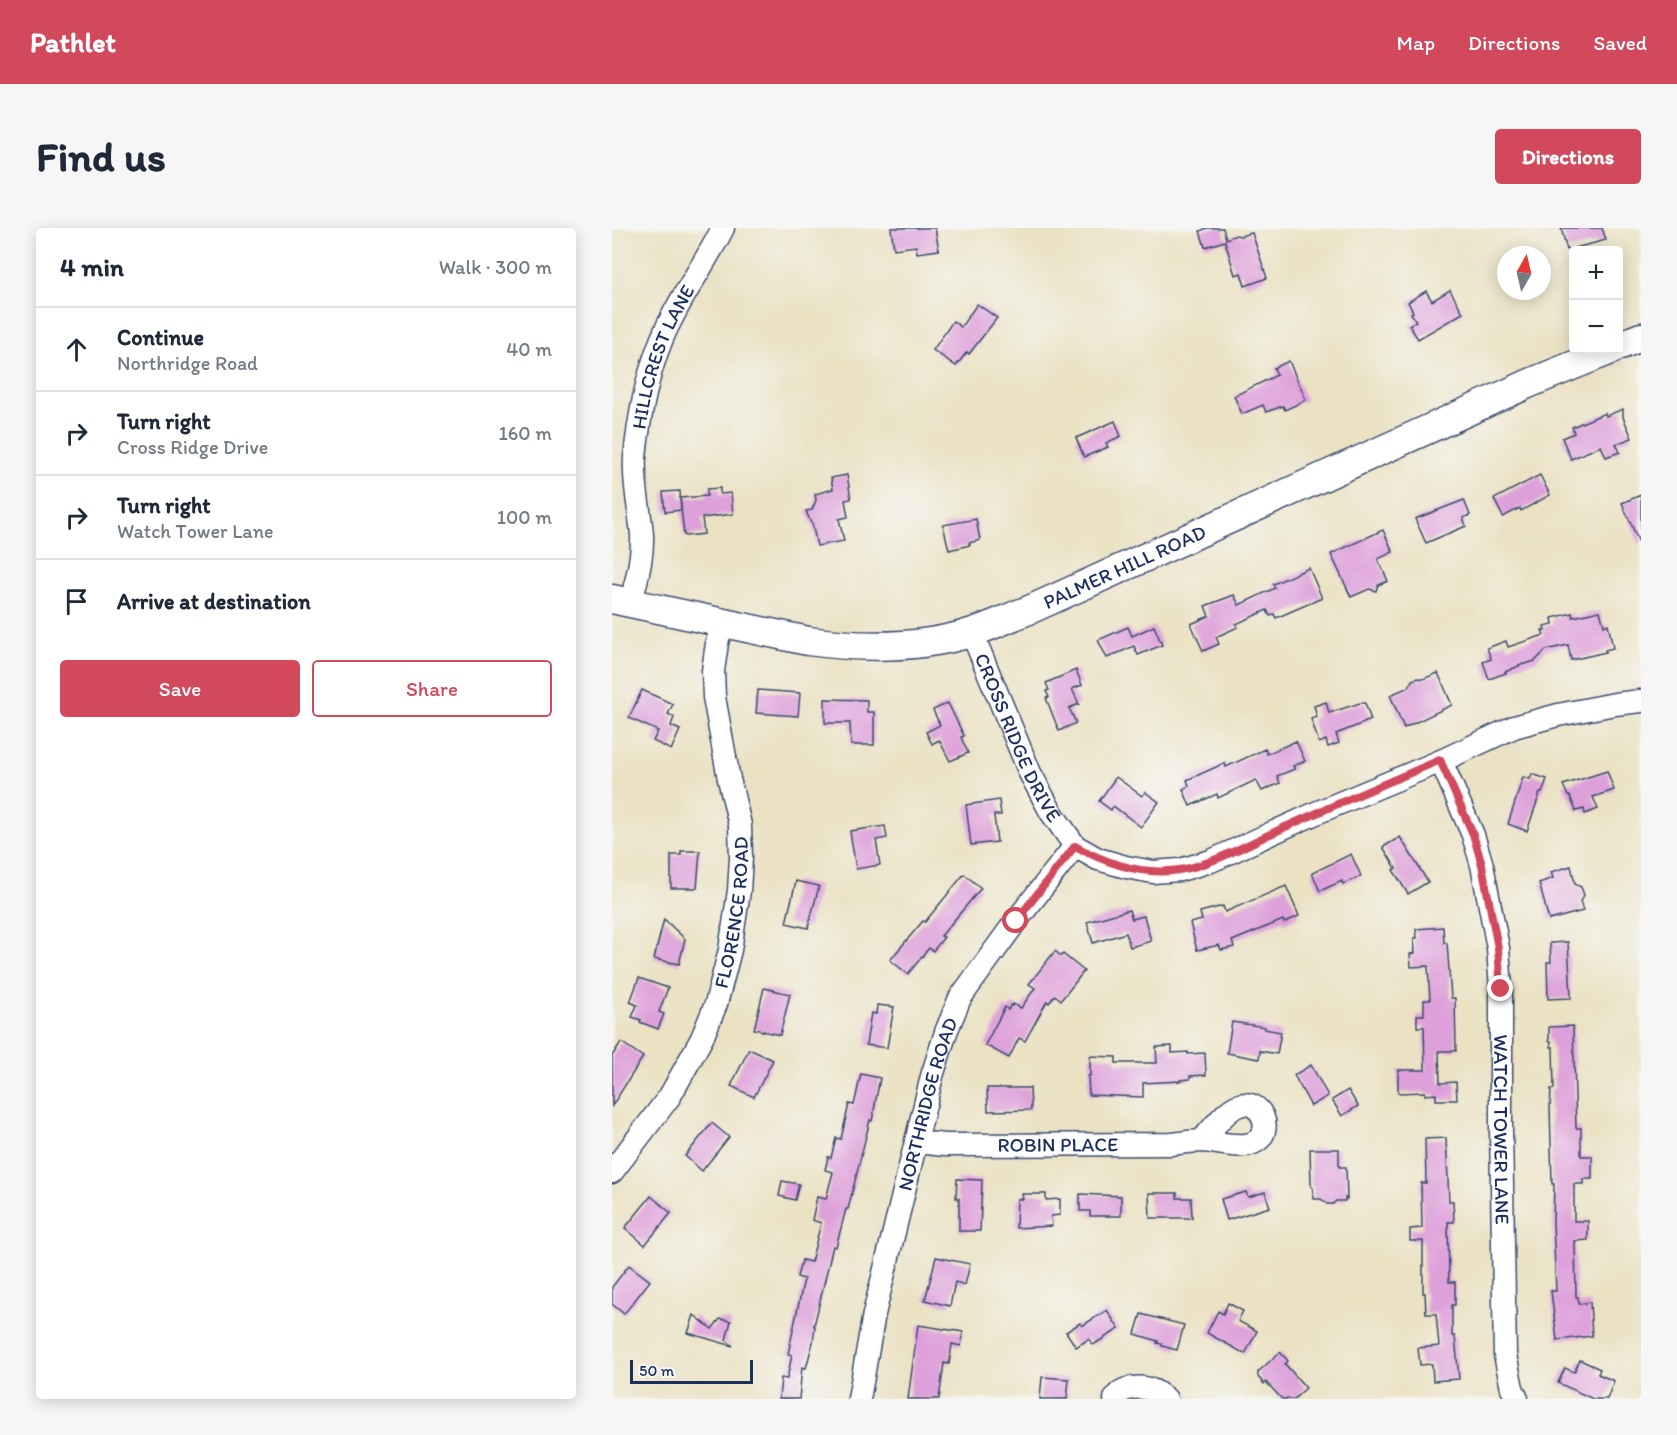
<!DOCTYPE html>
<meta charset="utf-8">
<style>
:root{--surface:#fff;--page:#f6f6f7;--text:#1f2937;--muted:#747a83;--line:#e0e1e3;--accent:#d1495b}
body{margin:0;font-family:Itim,sans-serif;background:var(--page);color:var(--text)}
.controls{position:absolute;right:18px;top:18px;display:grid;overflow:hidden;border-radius:6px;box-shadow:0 3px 15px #0003}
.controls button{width:54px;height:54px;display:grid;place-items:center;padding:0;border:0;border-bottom:2px solid var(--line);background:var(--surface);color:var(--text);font:30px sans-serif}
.compass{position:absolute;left:885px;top:18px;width:54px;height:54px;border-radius:50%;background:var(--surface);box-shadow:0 3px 15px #0003;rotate:8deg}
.scale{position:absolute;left:18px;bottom:15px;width:123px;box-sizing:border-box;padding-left:6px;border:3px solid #1b2f5e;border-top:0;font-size:16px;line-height:21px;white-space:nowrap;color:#1b2f5e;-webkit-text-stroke:4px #f6f6f2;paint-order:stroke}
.stop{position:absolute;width:18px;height:18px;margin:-14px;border:4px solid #d1495b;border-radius:50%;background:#fff}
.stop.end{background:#d1495b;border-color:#fff;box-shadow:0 2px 6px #0008}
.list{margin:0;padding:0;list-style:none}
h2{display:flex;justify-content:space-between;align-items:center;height:78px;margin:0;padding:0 24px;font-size:26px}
h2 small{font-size:20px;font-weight:400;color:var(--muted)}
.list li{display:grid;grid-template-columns:39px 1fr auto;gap:18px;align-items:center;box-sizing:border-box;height:84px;padding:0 24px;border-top:2px solid var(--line)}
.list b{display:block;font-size:22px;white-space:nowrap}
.list p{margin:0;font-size:20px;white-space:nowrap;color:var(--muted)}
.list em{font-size:20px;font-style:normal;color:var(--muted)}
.actions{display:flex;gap:12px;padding:18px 24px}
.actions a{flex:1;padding:14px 0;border:2px solid var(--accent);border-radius:6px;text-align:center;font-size:21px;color:var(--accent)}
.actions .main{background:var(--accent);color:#fff}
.icon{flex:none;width:33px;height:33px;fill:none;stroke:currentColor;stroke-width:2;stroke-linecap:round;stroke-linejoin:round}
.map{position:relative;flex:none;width:1029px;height:1171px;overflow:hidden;border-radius:6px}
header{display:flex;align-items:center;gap:36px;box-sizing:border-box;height:84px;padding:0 30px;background:var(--accent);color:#fff}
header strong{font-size:28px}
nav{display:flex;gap:33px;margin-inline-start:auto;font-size:21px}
.intro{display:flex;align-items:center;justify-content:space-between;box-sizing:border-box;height:144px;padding:0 36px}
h1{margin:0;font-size:42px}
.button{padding:15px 27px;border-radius:6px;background:var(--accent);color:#fff;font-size:21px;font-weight:700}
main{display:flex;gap:36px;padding:0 36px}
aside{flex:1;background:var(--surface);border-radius:6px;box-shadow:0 3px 15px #0003}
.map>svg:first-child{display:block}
</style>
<header>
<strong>Pathlet</strong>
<nav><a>Map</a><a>Directions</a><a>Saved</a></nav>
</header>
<div class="intro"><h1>Find us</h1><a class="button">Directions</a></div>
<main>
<aside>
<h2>4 min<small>Walk · 300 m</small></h2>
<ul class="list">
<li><svg class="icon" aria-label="ahead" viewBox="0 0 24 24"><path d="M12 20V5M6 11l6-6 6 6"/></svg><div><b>Continue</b><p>Northridge Road</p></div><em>40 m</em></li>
<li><svg class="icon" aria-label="right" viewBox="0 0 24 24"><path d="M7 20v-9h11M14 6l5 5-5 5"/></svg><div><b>Turn right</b><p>Cross Ridge Drive</p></div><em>160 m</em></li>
<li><svg class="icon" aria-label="right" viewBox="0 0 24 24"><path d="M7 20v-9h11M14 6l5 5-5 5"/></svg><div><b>Turn right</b><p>Watch Tower Lane</p></div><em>100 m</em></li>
<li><svg class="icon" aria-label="arrive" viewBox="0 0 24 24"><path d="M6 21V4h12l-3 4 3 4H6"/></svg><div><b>Arrive at destination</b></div></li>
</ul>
<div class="actions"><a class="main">Save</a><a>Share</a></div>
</aside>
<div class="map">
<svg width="1029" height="1171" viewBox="0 0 1029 1171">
<rect width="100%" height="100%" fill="#f6f6f2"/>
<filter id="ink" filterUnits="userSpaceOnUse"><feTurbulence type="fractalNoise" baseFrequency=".0167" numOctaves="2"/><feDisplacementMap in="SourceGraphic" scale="12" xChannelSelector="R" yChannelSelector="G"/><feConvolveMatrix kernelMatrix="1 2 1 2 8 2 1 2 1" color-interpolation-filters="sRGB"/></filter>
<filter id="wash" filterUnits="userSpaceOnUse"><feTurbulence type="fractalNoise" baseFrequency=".008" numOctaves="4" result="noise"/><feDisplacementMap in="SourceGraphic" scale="24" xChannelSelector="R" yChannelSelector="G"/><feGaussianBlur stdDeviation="1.35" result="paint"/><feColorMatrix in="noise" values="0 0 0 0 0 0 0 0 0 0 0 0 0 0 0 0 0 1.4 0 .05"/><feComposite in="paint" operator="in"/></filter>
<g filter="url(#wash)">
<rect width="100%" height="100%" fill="#ebe2c4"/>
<g id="blocks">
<g fill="#dea0da">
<path d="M279 0H323L327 22 305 25 304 18 282 21Z"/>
<path d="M595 0H611L614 11 624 7 628 8 640 5 655 50 633 58 629 45 623 47 613 13 593 19 588 3Z"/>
<path d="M949 0H990L994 12 955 22Z"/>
<path d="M838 62 851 85 806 111 797 97 804 93 799 85 801 84 796 74 814 63 820 73Z"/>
<path d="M365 76 385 90 357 126 355 124 344 138 321 122 341 93 349 99Z"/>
<path d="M677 133 694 172 673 182 671 178 654 184 651 177 630 186 622 168 665 147 662 140Z"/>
<path d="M1011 181V189L1020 210 1004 216 1008 224 994 229 989 218 959 231 950 210 962 205 960 199 993 185 994 188Z"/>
<path d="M503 193 509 208 494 215 496 219 472 229 464 210Z"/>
<path d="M235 247 239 271 233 272 236 289 227 291 232 313 205 318 200 295H199L194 283 200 282 204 272 203 266 221 261 219 250Z"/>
<path d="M928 247 938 267 909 283 908 280 891 289 882 271Z"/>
<path d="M108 260V266L119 265 121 286 90 290 92 306 74 308 72 307 68 270 95 268V261Z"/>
<path d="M68 263 69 282 53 284 51 264Z"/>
<path d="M1029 267V319L1010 275Z"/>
<path d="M852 272 858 287 851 290 854 298 814 315 803 291Z"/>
<path d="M364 291 368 312 357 315 358 317 337 322 331 297Z"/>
<path d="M771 302 781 324 766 331 776 353 766 357 764 363 757 361 739 369 719 326Z"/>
<path d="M697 340 710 370 664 390 662 386 658 388 655 382 624 396 626 399 604 409 607 416 591 423 579 396 597 388 593 378 622 367 627 377 663 360 661 356Z"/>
<path d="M988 383 992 398 996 396 1001 420 993 422 994 424 959 432 956 417 934 422 923 433 909 437 893 444 894 445 877 451 871 434 879 431 875 420 894 413 896 419 932 407 930 402H933L932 398 941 396 940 390 960 385 961 389Z"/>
<path d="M542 398 550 417 526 427 522 418 495 430 486 412 516 399 520 408Z"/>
<path d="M464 442 470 457 460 461 467 476 457 480 464 495 447 503 434 470 437 469 434 463 437 462 434 455Z"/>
<path d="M826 445 840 477 792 500 778 467 797 459 800 452 806 450 811 451Z"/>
<path d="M30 462 61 476 56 486 62 489 59 498 68 502 59 522 41 513 46 503 17 490Z"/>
<path d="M146 462 188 465 186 488 144 485Z"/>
<path d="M213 471 255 472V484H262V517H239L238 495H213Z"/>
<path d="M714 474 717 485 748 475H753L759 492 724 506 727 515 716 519 714 512 707 515 699 491 705 489 702 478Z"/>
<path d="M336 475 352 508 349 509 356 525 338 533 327 512 320 516 314 504 328 497 321 482Z"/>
<path d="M684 513 693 533 681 538 683 541 665 548 668 555 650 563 644 552 606 570 605 566 578 578 571 561 577 558 575 552 613 535 614 539 653 521 655 526Z"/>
<path d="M995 543 1002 562 981 569 986 581 973 586 972 581 964 583 958 568H956L951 557Z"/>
<path d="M920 546 935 551 930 565H928L915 603 896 596 911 549 918 551Z"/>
<path d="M504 549 530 568 533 564 547 574 529 599 501 578 499 582 487 573Z"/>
<path d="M387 572 389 587H382L385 614 359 617 354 577Z"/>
<path d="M273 598 275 610 264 612 268 637 244 641 238 603Z"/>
<path d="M788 609 816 654 796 666 781 642 784 640 771 619Z"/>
<path d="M69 623H88L85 660H59V627H69Z"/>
<path d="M739 626 749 648 731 656 730 653 708 663 700 645Z"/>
<path d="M959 638 963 656 969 659 972 667 968 673 971 683 937 692 927 655 941 650 939 644Z"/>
<path d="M352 646 369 660 329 708 332 709 321 723 317 720 296 746 278 732 311 693 313 694Z"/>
<path d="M184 653 207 658 196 700 174 695Z"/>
<path d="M674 658 687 688 672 695 671 692 620 713 622 719 609 722 607 717 585 722 578 695 590 692 588 684 611 678 613 684Z"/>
<path d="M517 682 520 691 532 688 539 713 518 719 514 705 481 715 475 694Z"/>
<path d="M52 691 73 711 67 736 42 731Z"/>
<path d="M831 699 832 715H835L839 770H843L844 823H827L828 855 844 854 845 872H824V866L813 867V864L786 865V842H813L812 799H805V787H812V772H818L816 738 799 739 798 726 803 725 802 710H805L804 701Z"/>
<path d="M956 714 959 770 936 771 935 734H939L938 715Z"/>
<path d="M443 723 449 728 451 726 472 743 458 761 449 772 443 767 437 775 435 773 413 813 407 810 397 830 373 817 393 779 396 782 399 777 400 778 401 776 409 780 423 760 417 756Z"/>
<path d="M27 750 56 760 47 784 52 786 46 801 28 794 29 792 20 789 25 777 18 774Z"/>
<path d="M152 760 178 766 168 807 142 801Z"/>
<path d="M265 777 282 779 275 820 254 817 259 785 264 786Z"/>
<path d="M620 794 653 799 652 801 669 804 665 826 648 823 647 831 615 825Z"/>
<path d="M961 798 964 900H969V928H980V951H971V956H962V993H976V1012L963 1013 964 1069H966L967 1076 978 1074 980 1108 945 1112 939 1063H944L941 995 942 956H940L938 879 939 861H942L941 819H939V813H937V799Z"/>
<path d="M9 814 31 829 0 878V828Z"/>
<path d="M560 818V825L576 824V826L593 825 594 847 578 848V851L568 852V853L531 855V869L477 867 476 848H478V828L504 829V835H545L544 819Z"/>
<path d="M137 821 161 832 142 869 119 858Z"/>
<path d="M699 837 716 868 699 878 682 847Z"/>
<path d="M249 846 268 850 260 893 258 892 236 981H234L224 1019 221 1018 202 1098H203L201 1114 194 1140 190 1139 187 1171H167L169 1150 175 1151 180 1127 176 1126 192 1051 185 1049 188 1037H189L190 1032 199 1034 209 995 200 992 205 969 214 971 221 944 213 942 216 929 219 930 224 910 229 911 237 876 242 877Z"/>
<path d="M375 860H418L419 882 376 883Z"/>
<path d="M736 862 746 878 730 888 720 872Z"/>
<path d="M100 895 117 909 90 943 73 928Z"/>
<path d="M834 910 837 973H841L842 994H836L837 1054H843V1077H840V1108H843L847 1151 821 1153 820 1136 808 1137 806 1120 827 1118 824 1086H814L813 1065H811V1013H798V1001L810 1000 809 955H814L813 911Z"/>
<path d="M698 921H727V939H734L735 971 733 970V973H724L721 976H715L709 971H702L701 960 699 958Z"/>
<path d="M345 951 370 952 368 1003H347V970H344Z"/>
<path d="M170 953 187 956 183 972 167 968Z"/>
<path d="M634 964 636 969 653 964 658 979 615 992 609 971Z"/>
<path d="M537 965H565V970H579L580 990H538Z"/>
<path d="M410 966H434V972L448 971V987L439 988 440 998 404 1000 405 971H411Z"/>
<path d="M468 966 509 968V988H478V983H468Z"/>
<path d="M39 968 59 985 33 1017 13 1000Z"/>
<path d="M324 1029 358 1036 353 1057 343 1054 338 1078 313 1072Z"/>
<path d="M17 1037 38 1053 12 1086 0 1076V1059Z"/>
<path d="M616 1075 631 1083 626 1093 645 1103 633 1126 595 1105 606 1083 611 1086Z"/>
<path d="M495 1082 507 1101 481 1117 477 1111 464 1119 454 1104 468 1095 470 1098Z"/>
<path d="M529 1086 572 1097 565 1122 550 1118V1116L545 1115 546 1113 523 1106Z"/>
<path d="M82 1087 100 1101 108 1091 119 1093 114 1112 121 1118 76 1105Z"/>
<path d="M306 1097 351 1104 349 1118 340 1116 337 1136 332 1135 327 1171H296Z"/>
<path d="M668 1124 676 1133 673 1136 694 1160 682 1171H670L654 1154 652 1156 646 1149V1144Z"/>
<path d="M968 1132 988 1141 986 1146 1002 1153 995 1171H981L946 1155 953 1140 962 1144Z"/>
<path d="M430 1149 457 1151 455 1171H428Z"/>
</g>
</g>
</g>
<g filter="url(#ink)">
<use href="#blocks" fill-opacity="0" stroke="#3a4a6d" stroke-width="1.5"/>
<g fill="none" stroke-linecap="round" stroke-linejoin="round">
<defs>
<g id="minor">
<path id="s1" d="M19 375C24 353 31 330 30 307 28 282 21 255 23 229 27 190 34 150 49 113 65 73 92 38 111 0"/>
<path id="s2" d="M360 405 418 545 439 584 463 618 486 631 514 639 541 644 568 642 599 633 704 585 829 533 902 499 946 487 1003 476 1029 473"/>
<path id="s3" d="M829 533 861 607 870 637 886 720 889 761V902L893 1127 900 1160 905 1171"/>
<path id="s4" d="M304 914 333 917 559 916C569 915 580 913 591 913 605 914 628 921 641 915 665 905 648 867 625 878 613 883 599 903 589 913"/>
<path id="s5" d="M0 944 58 868 90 810 104 776 118 722 127 663 129 629 128 597 117 551 102 469 101 443 105 415 110 395"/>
<path id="s6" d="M247 1171 262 1086 320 848 334 804 348 770 404 693 463 618"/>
<path d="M503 1171C509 1158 530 1157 542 1163 546 1165 550 1168 554 1171"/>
</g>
<g id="major">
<path d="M1006 118 1029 109"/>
<path id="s7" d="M0 371 196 413C249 420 309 421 361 404 380 398 398 389 417 382L918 155 999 122"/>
</g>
</defs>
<use href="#minor" stroke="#3a4a6d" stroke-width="25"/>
<use href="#major" stroke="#3a4a6d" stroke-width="31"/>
<use href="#minor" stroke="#fff" stroke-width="22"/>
<use href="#major" stroke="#fff" stroke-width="28"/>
</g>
</g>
<g fill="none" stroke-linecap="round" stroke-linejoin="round" filter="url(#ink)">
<path stroke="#d1495b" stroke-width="8" d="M404 693 463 618C494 635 531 648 567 642 598 638 640 614 669 601 722 577 775 555 828 532L861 606 870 637 886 720 889 761"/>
</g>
<g text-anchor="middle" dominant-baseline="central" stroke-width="4.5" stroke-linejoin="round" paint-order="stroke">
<g font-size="20" fill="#1b2f5e" stroke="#f6f6f2">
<text stroke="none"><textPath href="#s1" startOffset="252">HILLCREST LANE</textPath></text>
<text stroke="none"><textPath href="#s7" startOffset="532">PALMER HILL ROAD</textPath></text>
<text stroke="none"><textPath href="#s2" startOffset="114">CROSS RIDGE DRIVE</textPath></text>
<text stroke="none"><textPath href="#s5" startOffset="292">FLORENCE ROAD</textPath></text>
<text stroke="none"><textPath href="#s6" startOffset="303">NORTHRIDGE ROAD</textPath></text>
<text stroke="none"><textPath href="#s3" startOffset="378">WATCH TOWER LANE</textPath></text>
<text stroke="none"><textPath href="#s4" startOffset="142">ROBIN PLACE</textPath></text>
</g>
</g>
</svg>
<div class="controls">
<button>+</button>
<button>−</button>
</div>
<svg class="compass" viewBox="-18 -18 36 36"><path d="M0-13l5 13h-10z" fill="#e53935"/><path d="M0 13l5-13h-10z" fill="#747a83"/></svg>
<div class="scale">50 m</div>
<div class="stop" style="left:404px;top:693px"></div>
<div class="stop end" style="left:889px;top:761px"></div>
</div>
</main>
